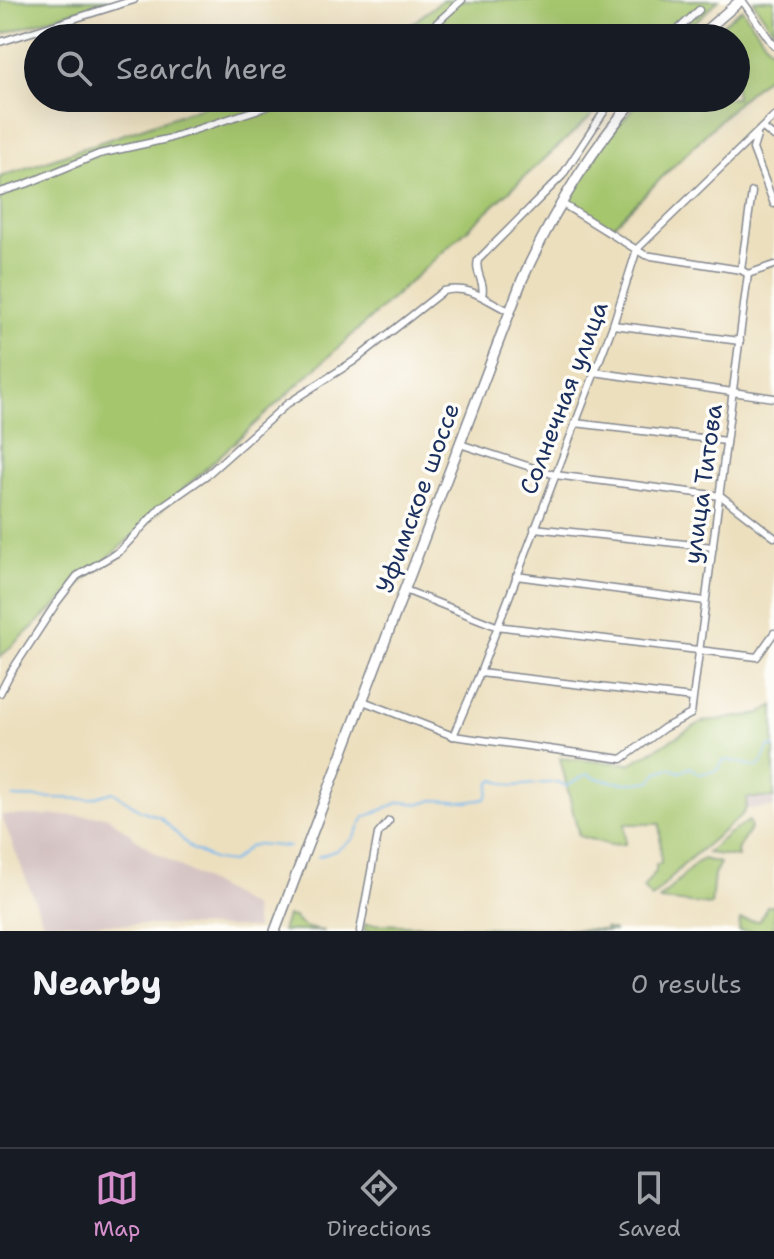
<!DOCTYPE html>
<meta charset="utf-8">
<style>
:root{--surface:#171b24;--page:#20242c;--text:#f1f3f6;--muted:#9ea1a6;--line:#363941;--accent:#d690ce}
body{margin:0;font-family:"Shantell Sans",sans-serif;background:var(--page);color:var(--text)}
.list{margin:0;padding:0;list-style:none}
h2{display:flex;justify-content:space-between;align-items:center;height:104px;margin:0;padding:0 32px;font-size:34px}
h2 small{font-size:26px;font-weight:400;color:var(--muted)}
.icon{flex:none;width:44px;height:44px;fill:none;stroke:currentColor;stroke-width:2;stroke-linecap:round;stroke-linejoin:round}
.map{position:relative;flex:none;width:774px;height:931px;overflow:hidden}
.search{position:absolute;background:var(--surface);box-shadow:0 8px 32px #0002;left:24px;right:24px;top:24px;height:88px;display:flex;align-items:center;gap:20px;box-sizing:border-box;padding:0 28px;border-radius:44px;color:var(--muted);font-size:30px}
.sheet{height:216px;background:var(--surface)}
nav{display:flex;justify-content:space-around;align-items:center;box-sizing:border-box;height:112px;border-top:2px solid var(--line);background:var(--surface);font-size:22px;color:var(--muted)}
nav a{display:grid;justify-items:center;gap:4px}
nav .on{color:var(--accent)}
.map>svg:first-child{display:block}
</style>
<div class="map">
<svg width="774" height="931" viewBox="0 0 774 931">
<rect width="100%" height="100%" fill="#fdfcf7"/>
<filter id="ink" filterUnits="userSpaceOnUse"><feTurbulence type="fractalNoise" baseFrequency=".0125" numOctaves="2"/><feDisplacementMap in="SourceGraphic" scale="16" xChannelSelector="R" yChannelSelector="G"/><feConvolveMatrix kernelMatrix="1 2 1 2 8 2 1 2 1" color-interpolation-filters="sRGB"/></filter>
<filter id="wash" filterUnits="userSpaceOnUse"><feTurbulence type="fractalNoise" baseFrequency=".006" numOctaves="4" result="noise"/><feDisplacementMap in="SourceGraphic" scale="32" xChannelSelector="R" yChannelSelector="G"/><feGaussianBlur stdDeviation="1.8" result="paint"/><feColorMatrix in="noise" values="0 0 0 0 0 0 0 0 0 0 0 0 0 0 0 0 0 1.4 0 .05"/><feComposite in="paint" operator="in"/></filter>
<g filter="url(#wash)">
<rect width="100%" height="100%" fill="#ecdfbe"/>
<g fill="#d1bfbf">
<path d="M747 797 774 798V807L746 809Z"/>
<path d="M1 815 106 816 151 850 253 907 256 928 43 922Z"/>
</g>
<g fill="#a6c66e" stroke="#607a66" stroke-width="2">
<path d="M0 0H109L0 35Z"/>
<path d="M442 0H719L677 38H394Z"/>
<path d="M754 0H774V31L754 3Z"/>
<path d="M742 9 774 54V71L740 100 611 228 569 202 604 142 642 98H736V38H704Z"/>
<path d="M228 98H611L0 657V177Z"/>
<path d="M774 705V798H747L746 809 741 816 686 862 652 898 643 888 656 871V864H661L660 824H625V844L610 845 579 836 560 758 630 764 702 722 760 714Z"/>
<path d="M749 821 751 828 737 850 738 857 707 853 728 834Z"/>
<path d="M703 859 720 863 714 874 711 905 659 900 695 864Z"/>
<path d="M767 906H774V931H739L740 920 760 921Z"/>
<path d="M287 916 294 917C302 929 312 929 325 931H282Z"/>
<path d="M365 924 605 930V928L615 931H364Z"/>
</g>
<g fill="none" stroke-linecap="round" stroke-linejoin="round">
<g stroke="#7ab9ee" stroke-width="2">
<path d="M13 797 90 799 113 792 140 810 160 817 192 849 215 860 232 862 250 846 258 844 289 847"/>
<path d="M318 857 337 850 353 839 365 817 400 802 421 804 434 800 467 802 485 799 488 795 490 783 494 780 513 786 558 782 566 786 587 774C604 783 631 785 651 781L658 772 670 768 680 772 690 767 700 774 718 770 723 761 728 760 757 767 762 763 768 747H774"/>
</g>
</g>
</g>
<g filter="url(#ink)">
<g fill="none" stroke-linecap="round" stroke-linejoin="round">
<defs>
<g id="street">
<path d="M742 0 774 46"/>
<path d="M420 38 462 0"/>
<path d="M669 38 699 10"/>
<path d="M0 42 134 0"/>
<path d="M763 128 774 137"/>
<path d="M757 136 753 149 774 204"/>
<path d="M0 192 26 184 99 154 167 139 293 98"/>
<path d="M561 203 645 255 741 270 748 274 774 265"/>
<path d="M741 270 752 192"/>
<path d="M482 295C486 282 474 273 478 260L562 176 613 98"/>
<path d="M613 325 740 341"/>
<path d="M594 372 774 398"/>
<path d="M575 423 726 441"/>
<path d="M460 444 555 475 721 496 774 537"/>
<path d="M534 528 713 547"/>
<path d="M516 576 705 601"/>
<path d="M405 590 496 626 757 657 774 633"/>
<path d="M480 673 692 698"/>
<path d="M0 693 11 672 57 602 77 576 120 551 161 507 208 474 287 404 354 361 443 291C470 284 487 301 509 311"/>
<path d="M363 701 453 736 622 759 664 728 691 714 748 274"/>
<path d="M453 736 480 673 613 325 637 249 774 116"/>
<path d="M360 931 378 834 389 821"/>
</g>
<g id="primary">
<path d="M697 38 741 0"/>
<path d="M275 931 522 280C552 214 588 153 636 98"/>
</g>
</defs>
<use href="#street" stroke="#84878e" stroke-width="9"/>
<use href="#primary" stroke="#84878e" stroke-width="12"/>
<use href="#street" stroke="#fff" stroke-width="6"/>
<use href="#primary" stroke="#fff" stroke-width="9"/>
</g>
</g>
<g text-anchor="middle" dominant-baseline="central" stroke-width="7" stroke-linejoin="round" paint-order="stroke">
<g font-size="24" fill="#1b2f5e" stroke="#fdfcf7">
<text transform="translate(564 398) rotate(-69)">Солнечная улица</text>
<text transform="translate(703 484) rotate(-82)">улица Титова</text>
<text transform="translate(418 498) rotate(-70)">Уфимское шоссе</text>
</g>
</g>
</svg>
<div class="search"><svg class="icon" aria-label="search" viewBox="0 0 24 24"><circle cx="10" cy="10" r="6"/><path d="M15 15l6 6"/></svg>Search here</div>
</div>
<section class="sheet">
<h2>Nearby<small>0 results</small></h2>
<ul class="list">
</ul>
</section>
<nav>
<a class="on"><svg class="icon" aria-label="map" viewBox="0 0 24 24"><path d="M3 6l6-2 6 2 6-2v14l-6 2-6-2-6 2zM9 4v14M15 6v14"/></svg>Map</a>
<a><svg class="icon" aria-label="directions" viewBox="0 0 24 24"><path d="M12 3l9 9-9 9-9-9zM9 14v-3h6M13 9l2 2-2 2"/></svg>Directions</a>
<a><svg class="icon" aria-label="saved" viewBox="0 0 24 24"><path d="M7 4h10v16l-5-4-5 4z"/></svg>Saved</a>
</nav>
